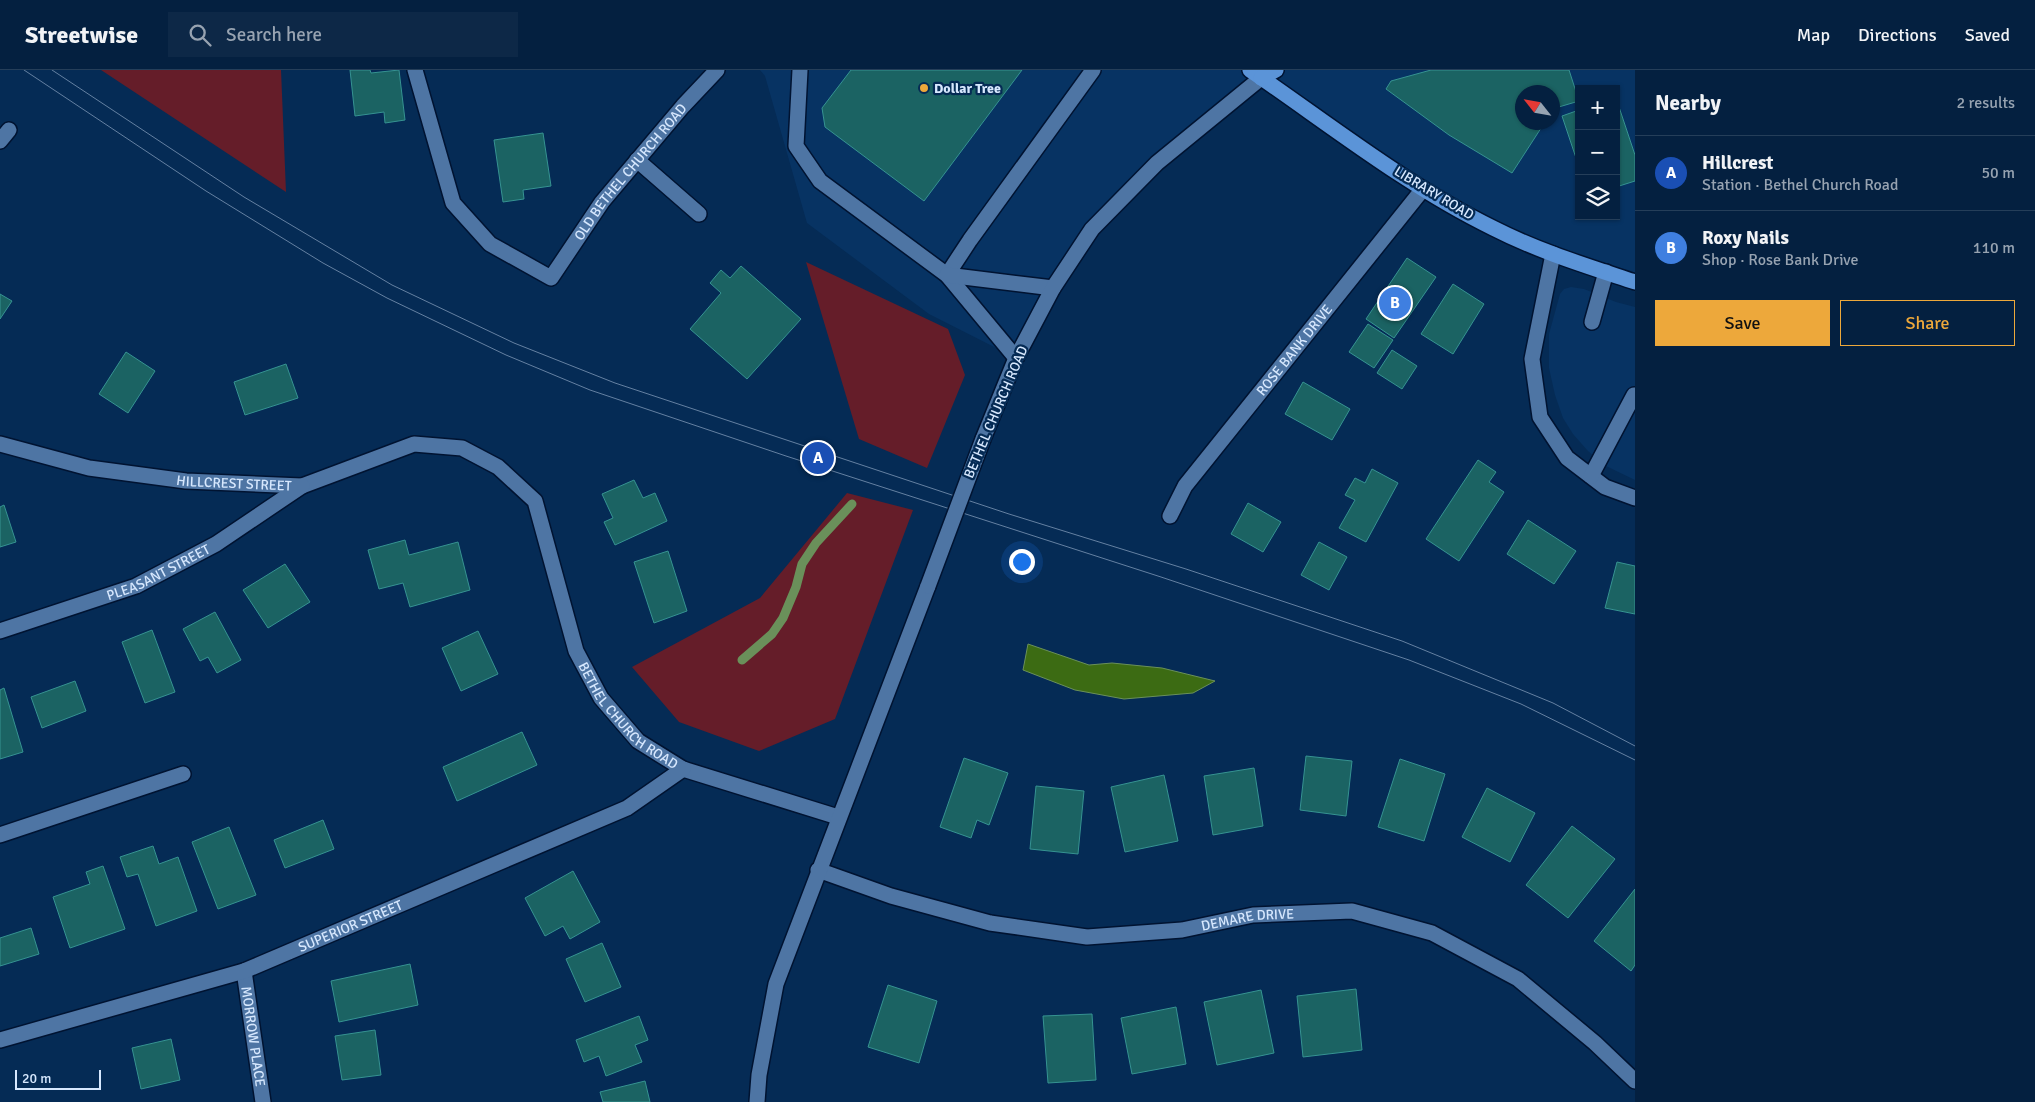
<!DOCTYPE html>
<meta charset="utf-8">
<style>
:root{--surface:#042040;--page:#0d2847;--text:#f1f3f6;--muted:#97a3b1;--line:#253e59;--accent:#eda83b}
body{margin:0;font-family:Signika,sans-serif;background:var(--page);color:var(--text)}
.controls{position:absolute;right:15px;top:15px;display:grid;overflow:hidden;border-radius:0px;box-shadow:0 1px 4px #0004}
.controls button{width:45px;height:45px;display:grid;place-items:center;padding:0;border:0;border-bottom:1px solid var(--line);background:var(--surface);color:var(--text);font:25px sans-serif}
.compass{position:absolute;left:1515px;top:15px;width:45px;height:45px;border-radius:50%;background:var(--surface);box-shadow:0 1px 4px #0004;rotate:301deg}
.scale{position:absolute;left:15px;bottom:12px;width:86px;box-sizing:border-box;padding-left:5px;border:2px solid #d7e8fe;border-top:0;font-size:14px;line-height:18px;white-space:nowrap;color:#d7e8fe;-webkit-text-stroke:4px #052b55;paint-order:stroke}
.you{position:absolute;left:1021px;top:491px;width:18px;height:18px;margin:-12px;border:4px solid #fff;border-radius:50%;background:#1a73e8;box-shadow:0 0 0 8px #1a73e833}
.badge{display:grid;place-items:center;width:32px;height:32px;border-radius:50%;background:var(--accent);color:#fff;font-size:16px;font-weight:700}
.pin{position:absolute;translate:-50% -50%;border:2px solid #fff;box-shadow:0 1px 5px #0006}
.list{margin:0;padding:0;list-style:none}
h2{display:flex;justify-content:space-between;align-items:center;height:65px;margin:0;padding:0 20px;font-size:21px}
h2 small{font-size:16px;font-weight:400;color:var(--muted)}
.list li{display:grid;grid-template-columns:32px 1fr auto;gap:15px;align-items:center;box-sizing:border-box;height:75px;padding:0 20px;border-top:1px solid var(--line)}
.list b{display:block;font-size:19px;white-space:nowrap}
.list p{margin:0;font-size:16px;white-space:nowrap;color:var(--muted)}
.list em{font-size:16px;font-style:normal;color:var(--muted)}
.actions{display:flex;gap:10px;padding:15px 20px}
.actions a{flex:1;padding:11px 0;border:1px solid var(--accent);border-radius:0px;text-align:center;font-size:18px;color:var(--accent)}
.actions .main{background:var(--accent);color:#111}
.icon{flex:none;width:28px;height:28px;fill:none;stroke:currentColor;stroke-width:2;stroke-linecap:round;stroke-linejoin:round}
.map{position:relative;flex:none;width:1635px;height:1032px;overflow:hidden}
header{display:flex;align-items:center;gap:30px;box-sizing:border-box;height:70px;padding:0 25px;background:var(--surface);border-bottom:1px solid var(--line)}
header strong{font-size:24px}
nav{display:flex;gap:28px;margin-inline-start:auto;font-size:18px}
.search{width:350px;height:45px;background:var(--page);display:flex;align-items:center;gap:12px;box-sizing:border-box;padding:0 18px;border-radius:0px;color:var(--muted);font-size:19px}
main{display:flex}
aside{flex:1;background:var(--surface)}
.map>svg:first-child{display:block}
</style>
<header>
<strong>Streetwise</strong>
<div class="search"><svg class="icon" aria-label="search" viewBox="0 0 24 24"><circle cx="10" cy="10" r="6"/><path d="M15 15l6 6"/></svg>Search here</div>
<nav><a>Map</a><a>Directions</a><a>Saved</a></nav>
</header>
<main>
<div class="map">
<svg width="1635" height="1032" viewBox="0 0 1635 1032">
<rect width="100%" height="100%" fill="#052b55"/>
<g fill="#073363" fill-rule="evenodd">
<path d="M760 0H1635V212L1492 158 1261 8 1092 159 1016 288 929 244 807 153 765 6ZM1579 19H1616V146H1579ZM1522 22H1552V52H1522Z"/>
<path d="M1571 217 1584 219 1616 232 1635 237V410L1606 396 1588 381 1573 364 1563 348 1555 325 1549 298V264L1560 224 1564 219Z"/>
</g>
<g fill="#651d29">
<path d="M101 0H281L286 122Z"/>
<path d="M806 192 948 259 965 305 927 398 859 369Z"/>
<path d="M847 423 913 440 835 649 759 681 679 652 632 597 760 528Z"/>
</g>
<path fill="#3c6b13" stroke="#6a905a" d="M1028 574 1089 595 1112 593 1162 598 1215 611 1193 623 1124 629 1075 620 1023 600Z"/>
<g fill="none" stroke-linecap="round" stroke-linejoin="round">
<path stroke="#6a905a" stroke-width="9" d="M742 590 772 564 783 548 796 517 802 494 816 473 852 434"/>
</g>
<g fill="#1b6363" stroke="#369392">
<path d="M350 0H370L371 3 399 0 405 50 385 53 384 42 355 46Z"/>
<path d="M851 0H1022L924 131 825 57 822 38Z"/>
<path d="M1431 0H1569L1579 31 1552 39V22H1522V52H1545L1512 103 1449 65 1386 19 1391 11Z"/>
<path d="M1616 28 1635 85V111L1616 117Z"/>
<path d="M1579 40V97L1562 46Z"/>
<path d="M543 63 551 116 523 120 524 129 503 132 494 70Z"/>
<path d="M1407 188 1436 207 1394 268 1366 249Z"/>
<path d="M741 196 801 249 747 309 690 259 721 223 710 213 721 200 730 208Z"/>
<path d="M1453 214 1484 234 1453 284 1421 264Z"/>
<path d="M0 224 12 231 0 249Z"/>
<path d="M1368 254 1393 270 1374 298 1349 282Z"/>
<path d="M1392 280 1417 296 1402 319 1377 303Z"/>
<path d="M126 282 155 301 128 343 99 324Z"/>
<path d="M286 294 298 328 245 345 234 312Z"/>
<path d="M1303 312 1350 339 1332 370 1285 344Z"/>
<path d="M1478 390 1496 402 1489 412 1504 422 1459 491 1426 469Z"/>
<path d="M1372 399 1398 413 1366 472 1339 458 1355 430 1345 425 1355 408 1365 413Z"/>
<path d="M634 410 643 428 655 423 667 451 615 475 604 452 613 448 602 424Z"/>
<path d="M1248 433 1281 452 1263 482 1231 464Z"/>
<path d="M4 435 16 472 0 477V437Z"/>
<path d="M1528 450 1576 481 1554 514 1507 484Z"/>
<path d="M405 470 409 485 458 472 470 520 410 537 403 513 379 519 368 480Z"/>
<path d="M1319 472 1347 487 1329 520 1301 505Z"/>
<path d="M668 481 687 541 654 553 634 492Z"/>
<path d="M1617 492 1635 496V544L1605 538Z"/>
<path d="M285 494 310 532 268 558 243 520Z"/>
<path d="M215 542 241 590 217 603 208 587 200 591 183 559Z"/>
<path d="M152 560 175 622 145 633 122 572Z"/>
<path d="M478 561 498 604 461 621 442 578Z"/>
<path d="M75 611 86 641 42 658 31 627Z"/>
<path d="M4 618 23 682 0 689V620Z"/>
<path d="M522 662 537 695 457 731 443 697Z"/>
<path d="M1306 686 1352 691 1346 746 1300 740Z"/>
<path d="M964 688 1008 703 989 755 977 750 971 768 940 757Z"/>
<path d="M1400 689 1445 704 1424 771 1378 757Z"/>
<path d="M1254 698 1263 756 1213 765 1204 706Z"/>
<path d="M1164 705 1178 771 1125 782 1111 717Z"/>
<path d="M1036 716 1084 721 1078 784 1030 779Z"/>
<path d="M1487 718 1535 743 1510 792 1462 767Z"/>
<path d="M323 750 334 779 285 798 274 770Z"/>
<path d="M1572 756 1615 789 1568 848 1526 815Z"/>
<path d="M229 757 256 825 218 839 192 772Z"/>
<path d="M153 776 159 794 178 787 197 841 156 856 138 804 127 807 120 787Z"/>
<path d="M103 796 125 859 70 878 53 827 90 814 86 802Z"/>
<path d="M573 801 600 852 570 869 563 856 545 866 525 828Z"/>
<path d="M1635 819V895L1631 901 1594 871Z"/>
<path d="M31 858 39 884 0 896V868Z"/>
<path d="M602 873 621 917 585 932 566 889Z"/>
<path d="M410 894 418 935 339 952 331 911Z"/>
<path d="M888 915 937 931 919 993 868 977Z"/>
<path d="M1356 919 1362 980 1303 987 1297 926Z"/>
<path d="M1261 920 1274 983 1217 995 1204 932Z"/>
<path d="M1176 937 1186 994 1132 1004 1121 948Z"/>
<path d="M1092 944 1096 1010 1048 1013 1043 946Z"/>
<path d="M639 946 648 970 635 975 642 992 606 1006 599 986 584 992 576 970Z"/>
<path d="M375 960 381 1005 342 1010 335 966Z"/>
<path d="M171 969 180 1010 141 1019 132 978Z"/>
<path d="M645 1011 650 1032H603L600 1022Z"/>
</g>
<g fill="none" stroke-linecap="round" stroke-linejoin="round">
<defs>
<g id="minor">
<path id="s1" d="M415 0 453 133 490 174 551 208 602 132 683 36 717 0"/>
<path d="M800 0 796 76 820 111 947 205 1016 288"/>
<path d="M0 71 9 60"/>
<path d="M637 90 699 144"/>
<path d="M1553 184 1532 289 1540 347 1567 388 1605 417 1635 428"/>
<path d="M947 205 970 170 1093 0"/>
<path d="M947 205 1053 218"/>
<path d="M1592 252 1606 202"/>
<path d="M983 369 1016 288 1053 218 1092 159 1157 93 1261 8"/>
<path id="s2" d="M0 374 89 398 186 411 302 416 414 374 462 378 498 397 535 431 576 581 601 628 638 671 683 699 838 747"/>
<path d="M1591 406 1634 325"/>
<path id="s3" d="M1170 446 1185 416 1423 119"/>
<path id="s4" d="M0 561 136 516 216 474 302 416"/>
<path d="M0 765 183 704"/>
<path id="s5" d="M818 800 891 826 990 853 1087 867 1182 860 1253 845 1352 841 1432 863 1518 909 1595 973 1635 1011"/>
<path id="s6" d="M244 901 263 1032"/>
<path id="s7" d="M0 970 244 901 627 738 683 699"/>
<path d="M757 1032 759 1005 776 914 928 516"/>
</g>
<g id="major">
<path d="M1250 0C1329 54 1407 116 1493 158 1538 181 1587 196 1635 212"/>
<path d="M1261 8 1276 0"/>
</g>
</defs>
<use href="#minor" stroke="#001331" stroke-width="18"/>
<use href="#major" stroke="#001331" stroke-width="18"/>
<use href="#minor" stroke="#4e75a4" stroke-width="15"/>
<use href="#major" stroke="#5b94d8" stroke-width="15"/>
<g stroke="#6581a2" stroke-width="1">
<path d="M24 0 206 121 323 193 387 228 506 285 590 320 786 386 1161 507 1409 590 1521 634 1635 690"/>
<path d="M52 0 244 127 392 215 514 273 615 313 1009 444 1186 499 1402 571 1553 633 1635 676"/>
</g>
<defs>
<path id="minor-bridge" d="M928 516 983 369"/>
</defs>
<use href="#minor-bridge" stroke="#001331" stroke-width="18" stroke-linecap="butt"/>
<use href="#minor-bridge" stroke="#4e75a4" stroke-width="15"/>
</g>
<circle fill="#eda83b" stroke="#052b55" stroke-width="2" cx="924" cy="18" r="5"/>
<g text-anchor="middle" dominant-baseline="central" stroke-width="4.5" stroke-linejoin="round" paint-order="stroke">
<g font-size="14" font-weight="bold" fill="#d7e8fe" stroke="#052b55" text-anchor="start">
<text x="934" y="18">Dollar Tree</text>
</g>
<g font-size="14" fill="#d7e8fe" stroke="#052b55">
<text stroke="none"><textPath href="#s1" startOffset="396">OLD BETHEL CHURCH ROAD</textPath></text>
<text transform="translate(1434 123) rotate(31)">LIBRARY ROAD</text>
<text stroke="none"><textPath href="#s3" startOffset="208">ROSE BANK DRIVE</textPath></text>
<text transform="translate(996 342) rotate(-67)">BETHEL CHURCH ROAD</text>
<text stroke="none"><textPath href="#s2" startOffset="238">HILLCREST STREET</textPath></text>
<text stroke="none"><textPath href="#s4" startOffset="169">PLEASANT STREET</textPath></text>
<text stroke="none"><textPath href="#s2" startOffset="805">BETHEL CHURCH ROAD</textPath></text>
<text stroke="none"><textPath href="#s5" startOffset="440">DEMARE DRIVE</textPath></text>
<text stroke="none"><textPath href="#s7" startOffset="369">SUPERIOR STREET</textPath></text>
<text stroke="none"><textPath href="#s6" startOffset="66">MORROW PLACE</textPath></text>
</g>
</g>
</svg>
<div class="controls">
<button>+</button>
<button>−</button>
<button><svg class="icon" aria-label="layers" viewBox="0 0 24 24"><path d="M12 4l9 5-9 5-9-5zM3 14l9 5 9-5"/></svg></button>
</div>
<svg class="compass" viewBox="-18 -18 36 36"><path d="M0-13l5 13h-10z" fill="#e53935"/><path d="M0 13l5-13h-10z" fill="#97a3b1"/></svg>
<div class="scale">20 m</div>
<div class="you"></div>
<div class="pin badge" style="left:818px;top:388px;background:#1a4fb4">A</div>
<div class="pin badge" style="left:1395px;top:233px;background:#3f7fe0">B</div>
</div>
<aside>
<h2>Nearby<small>2 results</small></h2>
<ul class="list">
<li><span class="badge" style="background:#1a4fb4">A</span><div><b>Hillcrest</b><p>Station · Bethel Church Road</p></div><em>50 m</em></li>
<li><span class="badge" style="background:#3f7fe0">B</span><div><b>Roxy Nails</b><p>Shop · Rose Bank Drive</p></div><em>110 m</em></li>
</ul>
<div class="actions"><a class="main">Save</a><a>Share</a></div>
</aside>
</main>
